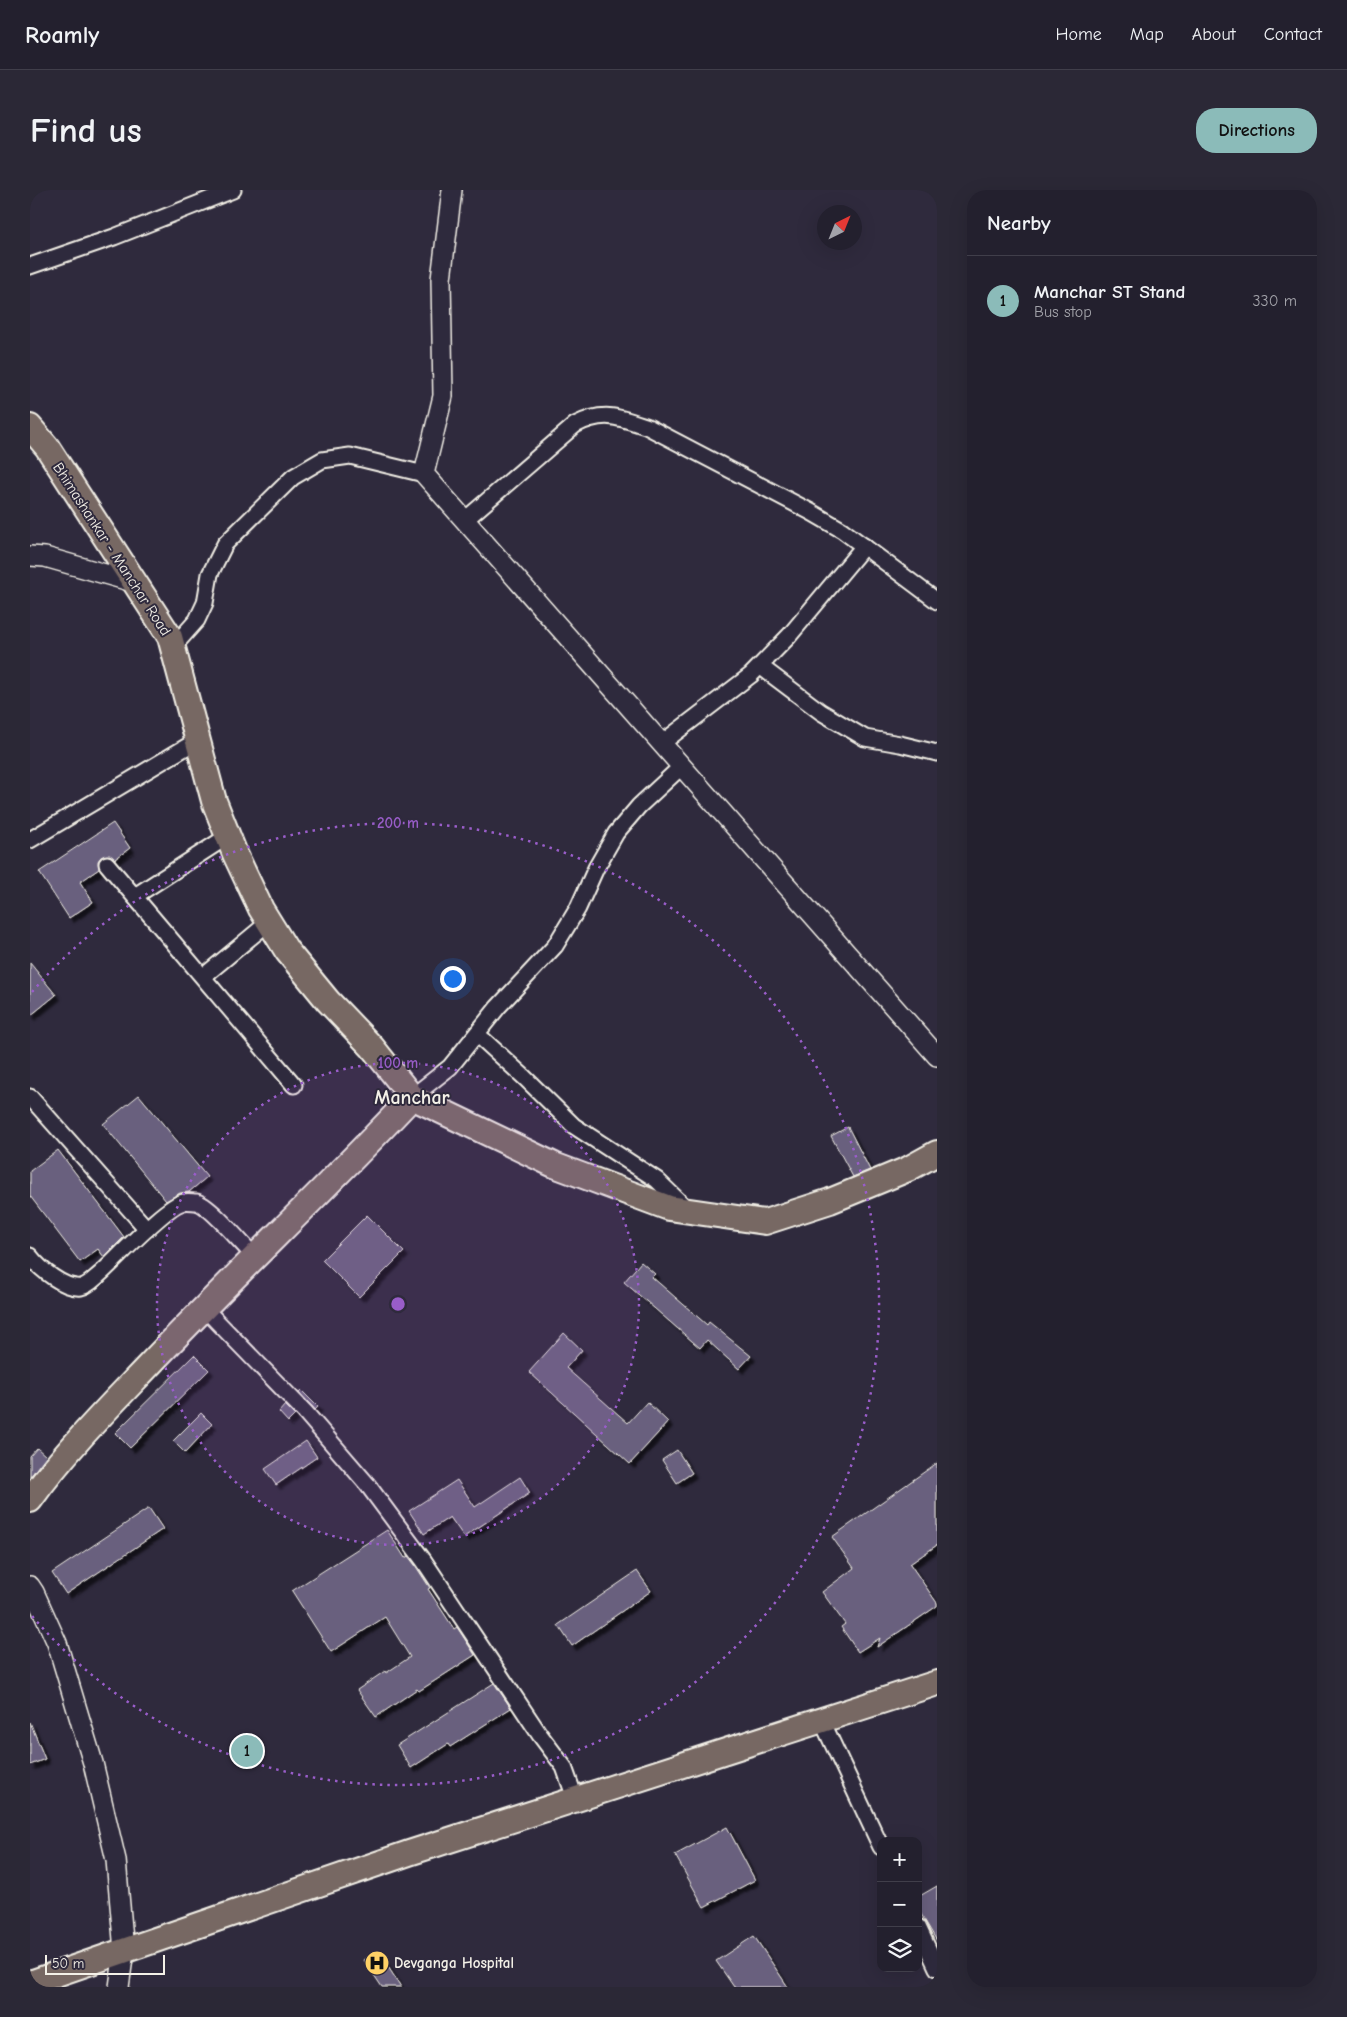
<!DOCTYPE html>
<meta charset="utf-8">
<style>
:root{--surface:#23202e;--page:#2b2836;--text:#f1f3f6;--muted:#a3a3aa;--line:#403e4a;--accent:#8bbbb9}
body{margin:0;font-family:"Comic Neue",sans-serif;background:var(--page);color:var(--text)}
.controls{position:absolute;right:15px;bottom:15px;display:grid;overflow:hidden;border-radius:10px;box-shadow:0 5px 20px #0002}
.controls button{width:45px;height:45px;display:grid;place-items:center;padding:0;border:0;border-bottom:1px solid var(--line);background:var(--surface);color:var(--text);font:25px sans-serif}
.compass{position:absolute;left:787px;top:15px;width:45px;height:45px;border-radius:50%;background:var(--surface);box-shadow:0 5px 20px #0002;rotate:43deg}
.scale{position:absolute;left:15px;bottom:12px;width:120px;box-sizing:border-box;padding-left:5px;border:2px solid #f4f1e8;border-top:0;font-size:14px;line-height:18px;white-space:nowrap;color:#f4f1e8;-webkit-text-stroke:4px #2f2a3d;paint-order:stroke}
.you{position:absolute;left:422px;top:788px;width:18px;height:18px;margin:-12px;border:4px solid #fff;border-radius:50%;background:#1a73e8;box-shadow:0 0 0 8px #1a73e833}
.badge{display:grid;place-items:center;width:32px;height:32px;border-radius:50%;background:var(--accent);color:#111;font-size:16px;font-weight:700}
.pin{position:absolute;translate:-50% -50%;border:2px solid #fff;box-shadow:0 1px 5px #0006}
.list{margin:0;padding:0;list-style:none}
h2{display:flex;justify-content:space-between;align-items:center;height:65px;margin:0;padding:0 20px;font-size:21px}
h2 small{font-size:16px;font-weight:400;color:var(--muted)}
.list li{display:grid;grid-template-columns:32px 1fr auto;gap:15px;align-items:center;box-sizing:border-box;height:90px;padding:0 20px;border-top:1px solid var(--line)}
.list b{display:block;font-size:19px;white-space:nowrap}
.list p{margin:0;font-size:16px;white-space:nowrap;color:var(--muted)}
.list em{font-size:16px;font-style:normal;color:var(--muted)}
.icon{flex:none;width:28px;height:28px;fill:none;stroke:currentColor;stroke-width:2;stroke-linecap:round;stroke-linejoin:round}
.map{position:relative;flex:none;width:907px;height:1797px;overflow:hidden;border-radius:20px}
header{display:flex;align-items:center;gap:30px;box-sizing:border-box;height:70px;padding:0 25px;background:var(--surface);border-bottom:1px solid var(--line)}
header strong{font-size:24px}
nav{display:flex;gap:28px;margin-inline-start:auto;font-size:18px}
.intro{display:flex;align-items:center;justify-content:space-between;box-sizing:border-box;height:120px;padding:0 30px}
h1{margin:0;font-size:35px}
.button{padding:12px 22px;border-radius:20px;background:var(--accent);color:#111;font-size:18px;font-weight:700}
main{display:flex;gap:30px;padding:0 30px}
aside{flex:1;background:var(--surface);border-radius:20px;box-shadow:0 5px 20px #0002}
.map>svg:first-child{display:block}
</style>
<header>
<strong>Roamly</strong>
<nav><a>Home</a><a>Map</a><a>About</a><a>Contact</a></nav>
</header>
<div class="intro"><h1>Find us</h1><a class="button">Directions</a></div>
<main>
<div class="map">
<svg width="907" height="1797" viewBox="0 0 907 1797">
<defs>
<filter id="shadow"><feDropShadow dx="4.5" dy="4.5" stdDeviation="1" flood-color="#0009"/></filter>
</defs>
<rect width="100%" height="100%" fill="#2f2a3d"/>
<filter id="ink" filterUnits="userSpaceOnUse"><feTurbulence type="fractalNoise" baseFrequency=".02" numOctaves="2"/><feDisplacementMap in="SourceGraphic" scale="10" xChannelSelector="R" yChannelSelector="G"/><feConvolveMatrix kernelMatrix="1 2 1 2 8 2 1 2 1" color-interpolation-filters="sRGB"/></filter>
<g filter="url(#ink)">
<g fill="#69607e" stroke="#f4f1e8" filter="url(#shadow)">
<path d="M83 633 100 658 85 669 80 665 71 667 68 671 69 679 50 692 63 712 39 728 9 682Z"/>
<path d="M0 773 26 805 0 826Z"/>
<path d="M109 905 177 987 159 1002 150 1003 136 1011 73 934Z"/>
<path d="M818 937 840 980 823 987 801 946Z"/>
<path d="M28 960 94 1047 74 1067 68 1059 50 1072 0 1006V981Z"/>
<path d="M337 1025 374 1062 329 1107 292 1070Z"/>
<path d="M611 1072 625 1084 622 1087 677 1135 679 1132 721 1166 709 1179 677 1150 670 1158 594 1092Z"/>
<path d="M534 1143 552 1160 536 1178 598 1233 617 1212 638 1232 600 1274 499 1182Z"/>
<path d="M164 1165 179 1180 100 1258 85 1243Z"/>
<path d="M271 1200 288 1217 285 1220 269 1202Z"/>
<path d="M255 1215 265 1225 258 1232 249 1222Z"/>
<path d="M171 1223 182 1234 155 1263 143 1251Z"/>
<path d="M276 1251 287 1267 246 1295 235 1279Z"/>
<path d="M7 1258 16 1266 0 1287V1266Z"/>
<path d="M647 1260 662 1283 647 1293 632 1270Z"/>
<path d="M907 1273V1355L880 1374 907 1413V1416L847 1457 850 1448 828 1462 811 1437 815 1434 792 1402 824 1378 802 1347Z"/>
<path d="M490 1287 500 1303 434 1347 420 1327 394 1344 379 1321 427 1290 445 1317Z"/>
<path d="M119 1318 133 1339 36 1404 22 1383Z"/>
<path d="M357 1340 375 1368 378 1366 385 1375 400 1398 398 1399 424 1439 427 1437 445 1465 389 1501 387 1499 346 1527 327 1500 355 1481 356 1483 380 1467 355 1427 301 1462 262 1401Z"/>
<path d="M607 1381 621 1401 542 1456 528 1435Z"/>
<path d="M464 1493 481 1518 420 1557 418 1554 381 1578 367 1555Z"/>
<path d="M0 1532 15 1569 0 1575Z"/>
<path d="M697 1637 725 1690 674 1717 645 1665Z"/>
<path d="M907 1696V1751L888 1719V1707Z"/>
<path d="M724 1746 758 1797H704L686 1771Z"/>
<path d="M348 1761 371 1797H352L334 1770Z"/>
</g>
<g fill="none" stroke-linecap="round" stroke-linejoin="round">
<defs>
<g id="minor">
<path d="M0 76 84 47 203 0"/>
<path d="M435 330 545 235C574 220 589 227 618 237L781 322 812 340 907 411"/>
<path d="M143 457 167 430 175 413 180 384 195 354 263 287 292 270 320 266 394 284"/>
<path d="M730 476 791 522 835 548 870 554 907 563"/>
<path d="M632 553 721 485 759 446 834 356"/>
<path d="M0 650 168 550"/>
<path d="M77 674 264 895"/>
<path d="M105 706 198 646"/>
<path d="M174 786 239 732"/>
<path d="M447 844 494 887 544 936 627 990 658 1020"/>
<path d="M0 907 117 1039"/>
<path d="M382 907 420 877 468 817 525 756 548 718 566 678 586 643 609 616 652 576"/>
<path d="M0 1066C10 1079 34 1099 51 1097 58 1096 65 1088 70 1084 87 1069 136 1015 154 1012 157 1011 163 1012 166 1012 179 1014 213 1055 224 1066"/>
<path d="M173 1117 275 1222 337 1294 394 1371 510 1545 534 1577 545 1608"/>
<path d="M792 1531 851 1657"/>
<path d="M888 1737 907 1778"/>
</g>
<g id="tertiary">
<path d="M422 0 411 89 413 206 394 284 907 866"/>
<path d="M0 366 15 367 103 392"/>
<path d="M0 1396 4 1402 27 1453 63 1573 86 1670 94 1761 89 1797"/>
</g>
<g id="primary">
<path d="M0 237 17 257 140 447 184 611 205 664 231 719 257 761 298 811 342 857 382 907 524 975 639 1018 735 1032 800 1011 878 979 907 963"/>
<path d="M0 1310C35 1261 79 1217 120 1174 206 1083 297 998 382 907"/>
<path d="M0 1793 379 1663 907 1493"/>
</g>
</defs>
<use href="#minor" stroke="#f4f1e8" stroke-width="19"/>
<use href="#tertiary" stroke="#f4f1e8" stroke-width="22"/>
<use href="#primary" stroke="#f4f1e8" stroke-width="28"/>
<use href="#minor" stroke="#2f2a3d" stroke-width="15"/>
<use href="#tertiary" stroke="#2f2a3d" stroke-width="19"/>
<use href="#primary" stroke="#776864" stroke-width="24"/>
</g>
</g>
<circle cx="368" cy="1114" r="241" fill="#995dc9" fill-opacity=".12"/>
<g fill="none" stroke="#995dc9" stroke-width="2.5" stroke-dasharray="2.5 5">
<circle cx="368" cy="1114" r="241"/>
<path d="M2 802A481 481 0 1 1 2 1426"/>
</g>
<defs>
<symbol id="hospital-disc" viewBox="-11 -11 22 22"><circle r="9.5" fill="#ffd166" stroke="#2f2a3d"/><path d="M-5-5h3v3.5h4V-5h3V5h-3V1.5h-4V5h-3Z" fill="#111"/></symbol>
</defs>
<g fill-rule="evenodd">
<use href="#hospital-disc" x="333" y="1759" width="28" height="28"/>
</g>
<g text-anchor="middle" dominant-baseline="central" stroke-width="4" stroke-linejoin="round" paint-order="stroke">
<g font-size="15" fill="#f4f1e8" stroke="#2f2a3d">
<text transform="translate(82 359) rotate(57)">Bhimashankar - Manchar Road</text>
</g>
<g font-size="15" font-weight="bold" fill="#f4f1e8" stroke="#2f2a3d" text-anchor="start">
<text x="364" y="1773">Devganga Hospital</text>
</g>
<g font-size="20" font-weight="bold" fill="#f4f1e8" stroke="#2f2a3d">
<text x="382" y="907">Manchar</text>
</g>
</g>
<circle cx="368" cy="1114" r="8" fill="#995dc9" stroke="#2f2a3d" stroke-width="2.5"/>
<g font-size="15" text-anchor="middle" font-weight="bold" fill="#995dc9" stroke="#2f2a3d" stroke-width="4" stroke-linejoin="round" paint-order="stroke">
<text x="368" y="638">200 m</text>
<text x="368" y="878">100 m</text>
</g>
</svg>
<div class="controls">
<button>+</button>
<button>−</button>
<button><svg class="icon" aria-label="layers" viewBox="0 0 24 24"><path d="M12 4l9 5-9 5-9-5zM3 14l9 5 9-5"/></svg></button>
</div>
<svg class="compass" viewBox="-18 -18 36 36"><path d="M0-13l5 13h-10z" fill="#e53935"/><path d="M0 13l5-13h-10z" fill="#a3a3aa"/></svg>
<div class="scale">50 m</div>
<div class="you"></div>
<div class="pin badge" style="left:217px;top:1561px">1</div>
</div>
<aside>
<h2>Nearby<small></small></h2>
<ul class="list">
<li><span class="badge">1</span><div><b>Manchar ST Stand</b><p>Bus stop</p></div><em>330 m</em></li>
</ul>
</aside>
</main>
